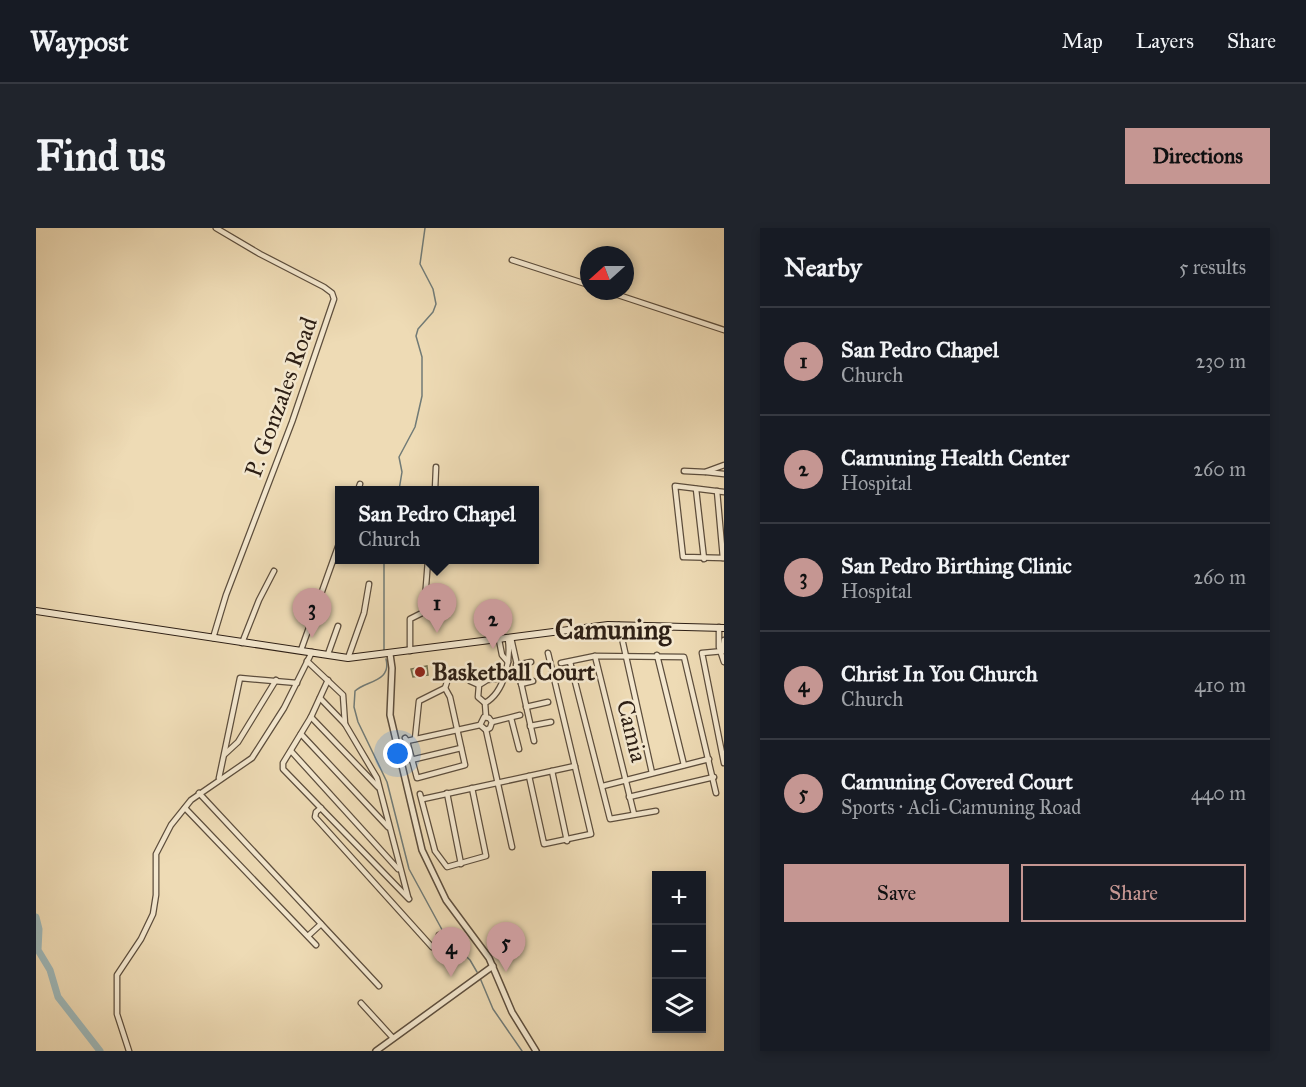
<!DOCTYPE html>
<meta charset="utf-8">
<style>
:root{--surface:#171b24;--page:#20242c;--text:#f1f3f6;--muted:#9ea1a6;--line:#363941;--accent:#c59692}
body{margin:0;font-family:"IM FELL Great Primer",serif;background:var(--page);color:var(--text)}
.controls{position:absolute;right:18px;bottom:18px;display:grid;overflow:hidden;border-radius:0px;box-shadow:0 3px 9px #0003}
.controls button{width:54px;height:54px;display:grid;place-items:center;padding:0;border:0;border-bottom:2px solid var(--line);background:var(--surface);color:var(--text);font:30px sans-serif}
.compass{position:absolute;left:544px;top:18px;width:54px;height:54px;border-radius:50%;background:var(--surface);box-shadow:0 3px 9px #0003;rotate:249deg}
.you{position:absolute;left:362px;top:526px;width:21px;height:21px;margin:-15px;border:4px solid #fff;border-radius:50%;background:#1a73e8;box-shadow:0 0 0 9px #1a73e833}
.badge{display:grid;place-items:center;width:39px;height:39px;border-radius:50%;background:var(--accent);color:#111;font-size:20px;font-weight:700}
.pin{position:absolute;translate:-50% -50px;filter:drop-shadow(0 2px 3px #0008)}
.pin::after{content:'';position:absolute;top:32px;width:21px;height:18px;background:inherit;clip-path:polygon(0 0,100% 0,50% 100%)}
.popup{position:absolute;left:299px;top:258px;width:204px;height:78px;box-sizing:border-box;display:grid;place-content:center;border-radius:0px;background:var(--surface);filter:drop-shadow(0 2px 4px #0005);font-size:20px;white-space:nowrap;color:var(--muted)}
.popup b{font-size:22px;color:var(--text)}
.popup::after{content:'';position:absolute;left:50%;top:100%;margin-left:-12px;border:12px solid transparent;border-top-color:var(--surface)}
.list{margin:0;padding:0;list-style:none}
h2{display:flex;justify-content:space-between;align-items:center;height:78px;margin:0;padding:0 24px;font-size:26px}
h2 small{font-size:20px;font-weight:400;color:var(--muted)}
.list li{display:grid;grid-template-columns:39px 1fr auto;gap:18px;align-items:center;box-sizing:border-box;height:108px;padding:0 24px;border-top:2px solid var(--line)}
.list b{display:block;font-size:22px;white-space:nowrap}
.list p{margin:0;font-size:20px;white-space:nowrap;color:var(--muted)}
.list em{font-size:20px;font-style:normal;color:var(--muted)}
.actions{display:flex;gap:12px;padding:18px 24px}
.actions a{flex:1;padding:14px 0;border:2px solid var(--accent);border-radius:0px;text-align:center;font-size:21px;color:var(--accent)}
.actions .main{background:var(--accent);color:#111}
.icon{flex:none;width:33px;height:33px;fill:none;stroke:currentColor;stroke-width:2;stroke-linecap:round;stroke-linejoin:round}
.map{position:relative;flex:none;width:688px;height:823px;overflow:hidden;border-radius:0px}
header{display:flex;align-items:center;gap:36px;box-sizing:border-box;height:84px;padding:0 30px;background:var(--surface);border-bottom:2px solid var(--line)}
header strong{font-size:28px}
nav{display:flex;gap:33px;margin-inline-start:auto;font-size:21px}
.intro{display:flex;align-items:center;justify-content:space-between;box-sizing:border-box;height:144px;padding:0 36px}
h1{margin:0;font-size:42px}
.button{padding:15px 27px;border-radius:0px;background:var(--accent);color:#111;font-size:21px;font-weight:700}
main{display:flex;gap:36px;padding:0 36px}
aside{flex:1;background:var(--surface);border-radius:0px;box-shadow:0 3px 9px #0003}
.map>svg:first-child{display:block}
</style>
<header>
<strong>Waypost</strong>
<nav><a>Map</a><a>Layers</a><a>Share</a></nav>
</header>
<div class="intro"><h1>Find us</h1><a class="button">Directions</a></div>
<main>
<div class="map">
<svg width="688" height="823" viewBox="0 0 688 823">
<rect width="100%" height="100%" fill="#eedbb5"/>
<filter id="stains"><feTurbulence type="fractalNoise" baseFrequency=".00333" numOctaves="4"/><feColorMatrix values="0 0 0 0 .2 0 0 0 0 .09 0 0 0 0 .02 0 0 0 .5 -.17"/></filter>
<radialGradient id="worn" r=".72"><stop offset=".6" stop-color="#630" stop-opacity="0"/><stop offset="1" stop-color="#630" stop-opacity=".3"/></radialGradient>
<path fill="#b9c08d" stroke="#737051" stroke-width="1.5" d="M391 438 392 447 377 449 375 441Z"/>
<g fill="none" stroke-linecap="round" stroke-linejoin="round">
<g stroke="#717b77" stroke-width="1.5">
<path d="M363 262 366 244 363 229 379 199 386 168V129L380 108 382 101 397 84 400 76 397 61 384 36 389 0"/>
<path d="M348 332V424"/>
<path d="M350 431C356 454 329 453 319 463L318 479 322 494 351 554 373 641 410 709 434 732 441 744"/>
<path d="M444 750 457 781 486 823"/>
</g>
<path stroke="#9eb8b9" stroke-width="7" d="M0 689 3 701 2 722 14 742 22 769 64 823"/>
<defs>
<g id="minor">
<path d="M476 32 553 57"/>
<path d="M570 63 688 102"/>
<path d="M648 243 669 244 688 237"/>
<path d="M670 244 688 246"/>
<path d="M660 261 668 331"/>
<path d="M322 262 324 256"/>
<path d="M399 262 400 239"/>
<path d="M681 263 687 330"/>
<path d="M688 264 639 258 647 329 688 330"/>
<path d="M583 397 616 545"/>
<path d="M683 399V419L688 434"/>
<path d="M177 410 190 367 256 194 298 71 296 65 288 59 224 26 180 0"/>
<path d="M475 410 498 513"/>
<path d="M463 412 466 427 472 434"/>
<path d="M206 415 223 372 238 343"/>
<path d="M265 422 304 313"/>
<path d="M374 423V391L388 384 392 332"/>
<path d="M686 423 688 412"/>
<path d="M688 423 666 425 688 535"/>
<path d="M292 426 302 398"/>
<path d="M621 427 648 537"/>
<path d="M559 428 598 586"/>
<path d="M312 430 328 385 333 356"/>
<path d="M271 433 307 467 309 496 341 550 372 669"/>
<path d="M534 434 574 591 620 583"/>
<path d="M525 435 559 428 648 429 680 565"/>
<path d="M480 437 495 434"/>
<path d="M292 452 275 489 247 535V541L373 671"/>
<path d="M434 453 443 457"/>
<path d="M485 456 497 453"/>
<path d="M284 470 309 496"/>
<path d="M449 475 442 469 443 457 451 452 466 450"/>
<path d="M490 479 512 474"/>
<path d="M275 489 342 559"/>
<path d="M450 489 449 475C469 464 475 431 472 411"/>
<path d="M475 490 483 521"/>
<path d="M456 494 484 487"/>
<path d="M494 498 515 494"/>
<path d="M450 502 476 619"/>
<path d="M265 506 352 599"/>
<path d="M369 510 371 513 444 497 450 502 454 500 456 494 453 490 448 489 444 497"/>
<path d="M379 511 383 473 409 460 411 454"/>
<path d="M371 513 381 550 429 537 414 469 409 460"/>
<path d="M255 523 362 641"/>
<path d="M189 526 202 514 240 452"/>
<path d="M375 532 425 520"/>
<path d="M516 543 531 613"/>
<path d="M493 548 508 616 555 606 512 425"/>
<path d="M183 550 204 450 261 455"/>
<path d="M567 558 673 531"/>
<path d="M163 565 343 758"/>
<path d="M411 565 425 636"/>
<path d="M384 566 399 623 411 639 450 628 436 560"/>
<path d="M593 569 678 549"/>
<path d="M387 571 539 538"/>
<path d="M149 580 280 717"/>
<path d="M285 580 280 584 279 589 396 719 403 714V707"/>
<path d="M272 708 285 696"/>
<path d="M325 775 357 810"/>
<path d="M93 823 81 786V747L105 711 117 686 120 667V626L135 597 155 572 216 530 248 480 276 424"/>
</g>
<g id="tertiary">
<path d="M354 426 356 440 354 487 386 622 410 672 453 730 476 784 500 823"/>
<path d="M340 823 457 738"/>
</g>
<path id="secondary" d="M0 383 312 430 572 397 688 400"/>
</defs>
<use href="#minor" stroke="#5d4e3d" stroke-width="7"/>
<use href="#tertiary" stroke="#5d4e3d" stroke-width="8"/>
<use href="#secondary" stroke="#2d1f15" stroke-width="8"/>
<use href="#minor" stroke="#f4e8cf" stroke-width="4.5"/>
<use href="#tertiary" stroke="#f4e8cf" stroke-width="5"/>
<use href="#secondary" stroke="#f4e8cf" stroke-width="6"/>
</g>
<circle fill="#8f2418" stroke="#f4e8cf" stroke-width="2" cx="384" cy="444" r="6"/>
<g text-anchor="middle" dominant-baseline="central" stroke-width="5" stroke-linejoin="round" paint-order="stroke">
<g font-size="24" fill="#2d1f15" stroke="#f4e8cf">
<text transform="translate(245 169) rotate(-70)">P. Gonzales Road</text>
<text transform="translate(596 503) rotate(76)">Camia</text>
</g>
<g font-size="24" font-weight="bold" fill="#2d1f15" stroke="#f4e8cf" text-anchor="start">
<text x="396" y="444">Basketball Court</text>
</g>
<g font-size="27" font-weight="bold" fill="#2d1f15" stroke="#f4e8cf">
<text x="577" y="401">Camuning</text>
</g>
</g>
<rect width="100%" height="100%" filter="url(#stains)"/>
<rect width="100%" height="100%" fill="url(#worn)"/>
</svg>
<div class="controls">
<button>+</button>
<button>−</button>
<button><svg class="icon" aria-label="layers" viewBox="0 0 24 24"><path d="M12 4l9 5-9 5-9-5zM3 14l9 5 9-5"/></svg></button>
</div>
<svg class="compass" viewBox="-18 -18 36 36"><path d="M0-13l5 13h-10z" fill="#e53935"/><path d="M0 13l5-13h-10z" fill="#9ea1a6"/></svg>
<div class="you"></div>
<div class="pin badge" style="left:401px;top:405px">1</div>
<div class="popup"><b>San Pedro Chapel</b>Church</div>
<div class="pin badge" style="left:457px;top:421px">2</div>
<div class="pin badge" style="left:276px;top:410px">3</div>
<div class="pin badge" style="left:415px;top:749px">4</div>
<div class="pin badge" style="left:470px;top:744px">5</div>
</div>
<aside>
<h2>Nearby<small>5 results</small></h2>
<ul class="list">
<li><span class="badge">1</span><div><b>San Pedro Chapel</b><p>Church</p></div><em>230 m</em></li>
<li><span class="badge">2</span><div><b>Camuning Health Center</b><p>Hospital</p></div><em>260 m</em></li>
<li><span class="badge">3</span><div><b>San Pedro Birthing Clinic</b><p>Hospital</p></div><em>260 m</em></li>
<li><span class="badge">4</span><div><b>Christ In You Church</b><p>Church</p></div><em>410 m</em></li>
<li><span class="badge">5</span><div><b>Camuning Covered Court</b><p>Sports · Acli-Camuning Road</p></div><em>440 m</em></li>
</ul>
<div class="actions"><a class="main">Save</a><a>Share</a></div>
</aside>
</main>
